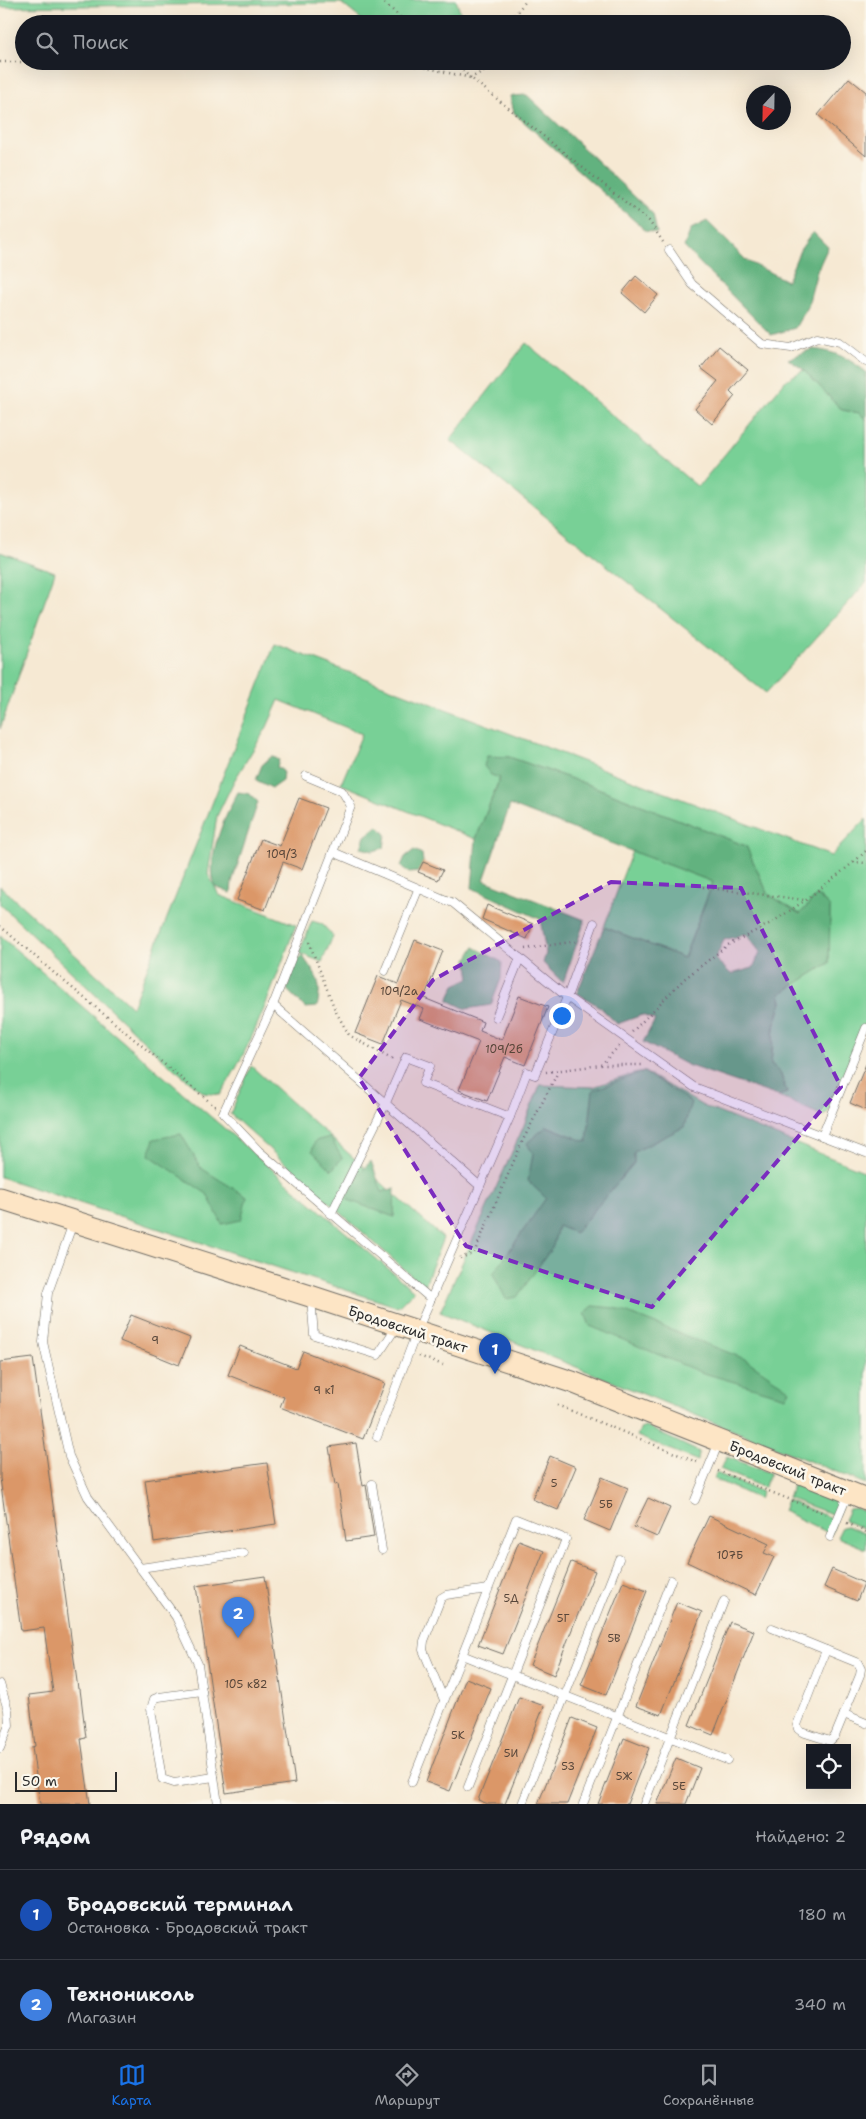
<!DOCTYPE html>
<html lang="ru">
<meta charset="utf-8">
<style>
:root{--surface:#171b24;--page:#20242c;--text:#f1f3f6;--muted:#9ea1a6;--line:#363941;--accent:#1a73e8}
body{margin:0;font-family:"Shantell Sans",sans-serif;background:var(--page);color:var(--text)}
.controls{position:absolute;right:15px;bottom:15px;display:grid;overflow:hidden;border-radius:0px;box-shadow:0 5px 20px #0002}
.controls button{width:45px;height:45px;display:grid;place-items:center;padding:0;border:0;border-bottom:1px solid var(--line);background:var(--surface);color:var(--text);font:25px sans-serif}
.compass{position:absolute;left:746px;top:85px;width:45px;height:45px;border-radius:50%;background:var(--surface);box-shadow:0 5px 20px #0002;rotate:202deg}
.scale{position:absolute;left:15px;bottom:12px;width:102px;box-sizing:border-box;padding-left:5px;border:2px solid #2b2b2b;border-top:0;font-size:14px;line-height:18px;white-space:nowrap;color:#2b2b2b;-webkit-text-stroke:4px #fbf7ec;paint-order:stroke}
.you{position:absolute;left:561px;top:1015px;width:18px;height:18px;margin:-12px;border:4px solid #fff;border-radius:50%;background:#1a73e8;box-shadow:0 0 0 8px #1a73e833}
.badge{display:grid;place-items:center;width:32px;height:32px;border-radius:50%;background:var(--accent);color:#fff;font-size:16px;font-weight:700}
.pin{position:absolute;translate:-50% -41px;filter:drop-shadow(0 1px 2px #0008)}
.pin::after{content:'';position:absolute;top:26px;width:18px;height:15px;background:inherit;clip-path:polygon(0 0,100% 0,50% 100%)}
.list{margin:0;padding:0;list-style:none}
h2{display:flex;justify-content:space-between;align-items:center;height:65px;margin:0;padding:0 20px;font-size:21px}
h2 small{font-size:16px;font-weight:400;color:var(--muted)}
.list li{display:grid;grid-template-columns:32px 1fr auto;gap:15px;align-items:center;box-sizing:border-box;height:90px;padding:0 20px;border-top:1px solid var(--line)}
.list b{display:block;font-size:19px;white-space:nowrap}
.list p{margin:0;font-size:16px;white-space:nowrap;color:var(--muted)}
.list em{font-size:16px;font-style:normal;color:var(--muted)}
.icon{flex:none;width:28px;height:28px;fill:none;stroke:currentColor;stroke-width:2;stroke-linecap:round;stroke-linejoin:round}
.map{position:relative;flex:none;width:866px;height:1804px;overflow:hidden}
.search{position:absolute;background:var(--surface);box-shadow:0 5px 20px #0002;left:15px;right:15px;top:15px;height:55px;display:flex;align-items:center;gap:12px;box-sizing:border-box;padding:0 18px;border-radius:28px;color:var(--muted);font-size:19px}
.sheet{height:245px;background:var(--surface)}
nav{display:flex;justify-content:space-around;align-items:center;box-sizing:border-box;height:70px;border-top:1px solid var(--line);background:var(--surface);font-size:14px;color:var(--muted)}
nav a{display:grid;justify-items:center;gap:2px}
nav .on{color:var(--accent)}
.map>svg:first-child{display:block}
</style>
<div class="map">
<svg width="866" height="1804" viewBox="0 0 866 1804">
<rect width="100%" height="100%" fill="#fbf7ec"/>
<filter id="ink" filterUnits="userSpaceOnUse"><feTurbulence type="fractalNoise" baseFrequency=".02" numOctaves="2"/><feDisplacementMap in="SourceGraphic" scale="10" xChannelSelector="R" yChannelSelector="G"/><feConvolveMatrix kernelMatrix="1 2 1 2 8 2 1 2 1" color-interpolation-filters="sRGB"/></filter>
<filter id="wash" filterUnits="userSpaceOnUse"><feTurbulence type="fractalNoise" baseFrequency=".0096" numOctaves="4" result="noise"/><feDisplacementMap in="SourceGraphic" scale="20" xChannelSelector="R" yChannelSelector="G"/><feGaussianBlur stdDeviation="1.12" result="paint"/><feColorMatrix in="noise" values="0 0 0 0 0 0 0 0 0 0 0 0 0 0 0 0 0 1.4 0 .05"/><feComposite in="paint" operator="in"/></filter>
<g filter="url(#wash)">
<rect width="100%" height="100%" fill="#f6e9d3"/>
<g fill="#78d096" stroke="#527e60">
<path d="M0 0H456L464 24H367L341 3 0 7Z"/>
<path d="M526 343 698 487 786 380 804 370 842 410 860 413 866 420V583L766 693 450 440Z"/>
<path d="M0 552 55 572 0 729Z"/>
<path d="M275 644 831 856 866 819V1020L830 1110 823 1116 778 1096 787 1093 780 1072 771 1064 774 1027 782 1002 780 994 829 963 830 907 817 895 800 914 768 894 746 846 595 787 509 757H487L500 777 476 839 341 784 362 734 279 700 267 727 234 781 217 816 208 874 219 895 296 925C274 983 254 1043 220 1095L204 1093 167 1063 0 904V886L132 1007Z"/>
<path d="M632 851 713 882 684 958 604 927Z"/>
<path d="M312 921 322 924 333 936 322 962 299 953Z"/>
<path d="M0 936 414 1291 398 1307 0 1177Z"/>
<path d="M251 1066 443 1238 424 1287 230 1114Z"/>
<path d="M643 1071 703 1106 866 1172V1484L440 1312 522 1130 540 1085 593 1087Z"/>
<path d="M645 1426 699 1452 698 1461 637 1436 641 1428Z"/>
<path d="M727 1457 770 1473 764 1488 720 1469Z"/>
<path d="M716 1473 762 1492 759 1499 714 1479Z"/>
<path d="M797 1483 843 1501 837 1516 788 1498 793 1484Z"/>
<path d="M787 1500 836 1520 831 1534 783 1511Z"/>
<path d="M856 1508 866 1512V1530L844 1520 849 1509Z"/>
<path d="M847 1526 866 1534V1549L837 1537 842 1527Z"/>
</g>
<g fill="#62b27f" stroke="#466e55" fill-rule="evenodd">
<path d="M527 95 653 214 657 233 646 231 514 113 510 96Z"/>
<path d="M707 221 747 261 787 281 800 250 813 232 828 247 817 271 808 305 795 328 771 335 684 247 691 229Z"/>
<path d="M812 349C834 351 849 358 866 372V420L860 413 842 410 804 370 788 359Z"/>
<path d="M272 756 279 760 277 767 283 771 282 781 272 788 256 780 262 765Z"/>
<path d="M487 756 509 757 595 787 746 846 768 894 800 914 817 895 830 907 829 963 780 994 782 1002 774 1027 771 1064 780 1072 787 1093 778 1096 687 1065 643 1042 655 1020 642 1015 617 1024 600 1007 577 993 604 927 684 958 713 882 510 805 484 880 585 920 563 983 543 963 546 953 540 919 472 888 476 839 500 778 491 775 484 766ZM746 934 760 952 753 968 731 974 715 959 724 940Z"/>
<path d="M238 792 250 794 258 802 232 882 231 893 215 887C205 857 224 819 238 792Z"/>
<path d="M378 826 386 834 384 848 373 851 361 848 365 836Z"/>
<path d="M414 850 422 854 423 862 419 872 409 873 401 866 405 857Z"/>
<path d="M474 947 502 962 501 979 491 1005 466 1009 448 1000 455 985 470 978 467 959Z"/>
<path d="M302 955C316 976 323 980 317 1007L305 1008 287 990 292 970Z"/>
<path d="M644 1072 691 1102 684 1127 634 1152V1163L575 1233 558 1226 553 1246 517 1297 506 1299 493 1274 546 1198 528 1181 533 1154 527 1143 547 1126 587 1142 593 1090Z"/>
<path d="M181 1134 201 1168 247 1197 241 1220 222 1224 207 1194 149 1155 154 1139Z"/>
<path d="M330 1137 342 1158 332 1170 312 1151 315 1141Z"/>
<path d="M371 1161 382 1192 395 1188 394 1217 348 1200 350 1184Z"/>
<path d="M593 1306 615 1308 745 1359 790 1390 786 1397 700 1372 590 1326 585 1313Z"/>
</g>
<g id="blocks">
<g fill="#db9767">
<path d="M849 78 866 92V156L818 115Z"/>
<path d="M636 276 658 295 644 312 622 293Z"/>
<path d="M719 346 748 370 730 391 735 396 712 424 695 409 718 381 701 368Z"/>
<path d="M299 798 326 808 302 869 283 862 265 910 237 900 261 839 280 846Z"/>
<path d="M423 862 443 870 438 880 418 872Z"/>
<path d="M487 905 533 924 527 939 482 919Z"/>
<path d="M415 940 443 951 424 998 483 1022 480 1031 502 1040 519 996 548 1007 525 1065 505 1057 487 1101 459 1090 479 1042 420 1019 424 1009 401 1000 383 1044 355 1033 378 976 398 984Z"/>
<path d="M866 1064V1110L850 1103Z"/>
<path d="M131 1315 190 1338 179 1365 120 1341Z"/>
<path d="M240 1346 296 1368 303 1351 385 1383 363 1439 280 1407 284 1397 228 1375Z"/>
<path d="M33 1358 78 1689H80L86 1738 81 1739 90 1804H40L32 1747 35 1746 29 1695 53 1692 44 1628 21 1631 0 1478V1362Z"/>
<path d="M356 1443 363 1486 366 1485 374 1537 346 1541 338 1484 335 1485 329 1447Z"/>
<path d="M550 1456 576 1467 558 1510 532 1499Z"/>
<path d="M267 1463 276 1524 154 1542 145 1480Z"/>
<path d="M602 1477 628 1488 610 1531 584 1520Z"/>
<path d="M648 1498 670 1508 657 1537 634 1527Z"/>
<path d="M709 1516 769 1544 764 1553 774 1557 756 1595 687 1562Z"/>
<path d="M519 1541 544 1551 503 1654 478 1645Z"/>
<path d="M571 1562 595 1571 554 1675 530 1665Z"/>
<path d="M832 1569 864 1583 857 1601 824 1587Z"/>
<path d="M265 1576 295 1783 226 1793 196 1586Z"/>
<path d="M623 1582 647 1591 606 1695 581 1685Z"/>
<path d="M677 1602 702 1612 661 1715 636 1706Z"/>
<path d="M730 1622 754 1631 713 1735 689 1725Z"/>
<path d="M466 1678 491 1688 450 1791 426 1782Z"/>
<path d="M519 1697 544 1706 505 1804H488L478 1800Z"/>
<path d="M572 1718 597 1728 567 1804H538Z"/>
<path d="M624 1738 649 1748 627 1804H598Z"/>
<path d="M676 1758 700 1768 686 1804H657Z"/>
</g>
</g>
</g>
<g filter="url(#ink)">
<use href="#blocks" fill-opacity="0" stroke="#726e66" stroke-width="1"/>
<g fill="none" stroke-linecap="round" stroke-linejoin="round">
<defs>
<g id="lane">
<path d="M669 250 692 284 762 344 791 348 817 337 840 342 866 362"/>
<path d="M306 776 342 791 351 806 333 852"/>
<path d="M385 971 418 890"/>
<path d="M273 1005 480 1186"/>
<path d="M496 1017 520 958"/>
<path d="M510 1117 527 1072 535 1075 567 997 594 923"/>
<path d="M822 1136 866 1153"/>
<path d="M331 1214 385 1105 406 1057 430 1066 423 1083 510 1117 417 1331 377 1437"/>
<path d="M73 1223 48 1293 43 1342 69 1456 88 1497 176 1617 198 1664 218 1804"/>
<path d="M311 1298 314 1335 378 1355 397 1326"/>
<path d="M431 1299 259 1151 223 1113 273 1005 333 852 453 903 567 997 694 1087 822 1136 866 1028"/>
<path d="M372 1484 382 1550"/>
<path d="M695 1500 719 1442"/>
<path d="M830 1537 848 1494"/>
<path d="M140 1568 244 1553"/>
<path d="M772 1628 858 1663 861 1669 860 1675 844 1714 866 1723"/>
<path d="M826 1650 797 1725 798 1729 802 1732 830 1741 835 1736 844 1714"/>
<path d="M462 1655 727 1760"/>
<path d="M0 1684 8 1710 9 1725 0 1748"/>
<path d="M202 1691 159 1697 154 1699 151 1709 162 1779 174 1783 214 1777"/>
<path d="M444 1700 423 1650 424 1641 441 1598 446 1595 488 1589"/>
<path d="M412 1782 516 1519 561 1537"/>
<path d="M468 1787 566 1539"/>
<path d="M522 1804 619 1559"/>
<path d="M583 1804 671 1580"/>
<path d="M644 1804 724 1601"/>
</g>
<path id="secondary" d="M0 1198 310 1296 572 1382 866 1499"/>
</defs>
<use href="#lane" stroke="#726e66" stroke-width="9"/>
<use href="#secondary" stroke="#726e66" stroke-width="23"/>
<g stroke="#726e66" stroke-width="2.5" stroke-dasharray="1 4" stroke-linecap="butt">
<path d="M381 0 408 24"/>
<path d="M510 24 515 14 527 0"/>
<path d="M451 61 471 78 487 69 491 61"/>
<path d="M0 62H217L419 66 471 78 649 221 663 242"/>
<path d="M854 862 866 851"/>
<path d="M703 887 805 900"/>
<path d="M0 926 53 972 216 1107"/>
<path d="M309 942 335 1010 349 1035 393 1060"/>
<path d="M525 949 577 941"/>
<path d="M632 1032 684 979 728 945 771 923 806 900 854 862 866 863"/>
<path d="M601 1065 620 1045"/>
<path d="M546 1072 601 1065H645"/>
<path d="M460 1258 474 1253 523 1140 558 1072"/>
<path d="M419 1356 443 1365"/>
<path d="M557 1405 699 1463"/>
<path d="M718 1471 829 1515"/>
<path d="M847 1523 866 1532"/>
</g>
<use href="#lane" stroke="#fff" stroke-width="8"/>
<use href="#secondary" stroke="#fde5c5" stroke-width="21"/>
</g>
</g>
<path fill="#7b2cbf" fill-opacity="0.2" stroke="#7b2cbf" stroke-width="4" stroke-dasharray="10 6" stroke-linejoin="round" d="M611 882 741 888 841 1087 652 1307 466 1246 359 1078 433 980Z"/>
<g text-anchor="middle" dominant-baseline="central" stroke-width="5" stroke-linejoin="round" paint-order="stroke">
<g font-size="11" fill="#57463a">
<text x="282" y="854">109/3</text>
<text x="399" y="991">109/2а</text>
<text x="504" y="1049">109/2б</text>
<text x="155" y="1340">9</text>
<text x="324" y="1390">9 к1</text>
<text x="554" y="1483">5</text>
<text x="606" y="1504">5Б</text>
<text x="730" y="1555">107Б</text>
<text x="511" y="1598">5Д</text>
<text x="563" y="1618">5Г</text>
<text x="614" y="1638">5В</text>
<text x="246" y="1684">105 к82</text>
<text x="458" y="1735">5К</text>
<text x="511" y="1753">5И</text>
<text x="568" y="1766">5З</text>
<text x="624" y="1776">5Ж</text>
<text x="679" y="1786">5Е</text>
</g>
<g font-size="14" fill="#2b2b2b" stroke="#fbf7ec">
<text transform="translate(408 1329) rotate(18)">Бродовский тракт</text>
<text transform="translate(788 1468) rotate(22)">Бродовский тракт</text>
</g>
</g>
</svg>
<div class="controls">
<button><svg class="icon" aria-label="locate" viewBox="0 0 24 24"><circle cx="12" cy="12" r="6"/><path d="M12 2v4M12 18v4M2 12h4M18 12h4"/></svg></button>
</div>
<svg class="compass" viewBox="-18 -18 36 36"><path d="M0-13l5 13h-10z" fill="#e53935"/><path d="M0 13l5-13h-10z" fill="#9ea1a6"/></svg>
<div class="scale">50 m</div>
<div class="you"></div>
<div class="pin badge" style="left:495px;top:1374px;background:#1a4fb4">1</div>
<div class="pin badge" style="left:238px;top:1638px;background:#3f7fe0">2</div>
<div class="search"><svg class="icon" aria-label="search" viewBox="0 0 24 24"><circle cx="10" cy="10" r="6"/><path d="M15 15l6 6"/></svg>Поиск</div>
</div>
<section class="sheet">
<h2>Рядом<small>Найдено: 2</small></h2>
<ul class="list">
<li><span class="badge" style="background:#1a4fb4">1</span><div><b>Бродовский терминал</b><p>Остановка · Бродовский тракт</p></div><em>180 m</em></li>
<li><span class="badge" style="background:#3f7fe0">2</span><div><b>Технониколь</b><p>Магазин</p></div><em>340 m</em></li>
</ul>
</section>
<nav>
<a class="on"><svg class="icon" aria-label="map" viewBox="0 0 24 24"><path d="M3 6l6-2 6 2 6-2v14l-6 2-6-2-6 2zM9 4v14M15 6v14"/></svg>Карта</a>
<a><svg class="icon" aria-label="directions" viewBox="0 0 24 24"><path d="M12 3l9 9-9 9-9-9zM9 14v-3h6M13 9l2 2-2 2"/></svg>Маршрут</a>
<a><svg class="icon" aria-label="saved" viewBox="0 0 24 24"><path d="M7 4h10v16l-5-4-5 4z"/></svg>Сохранённые</a>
</nav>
